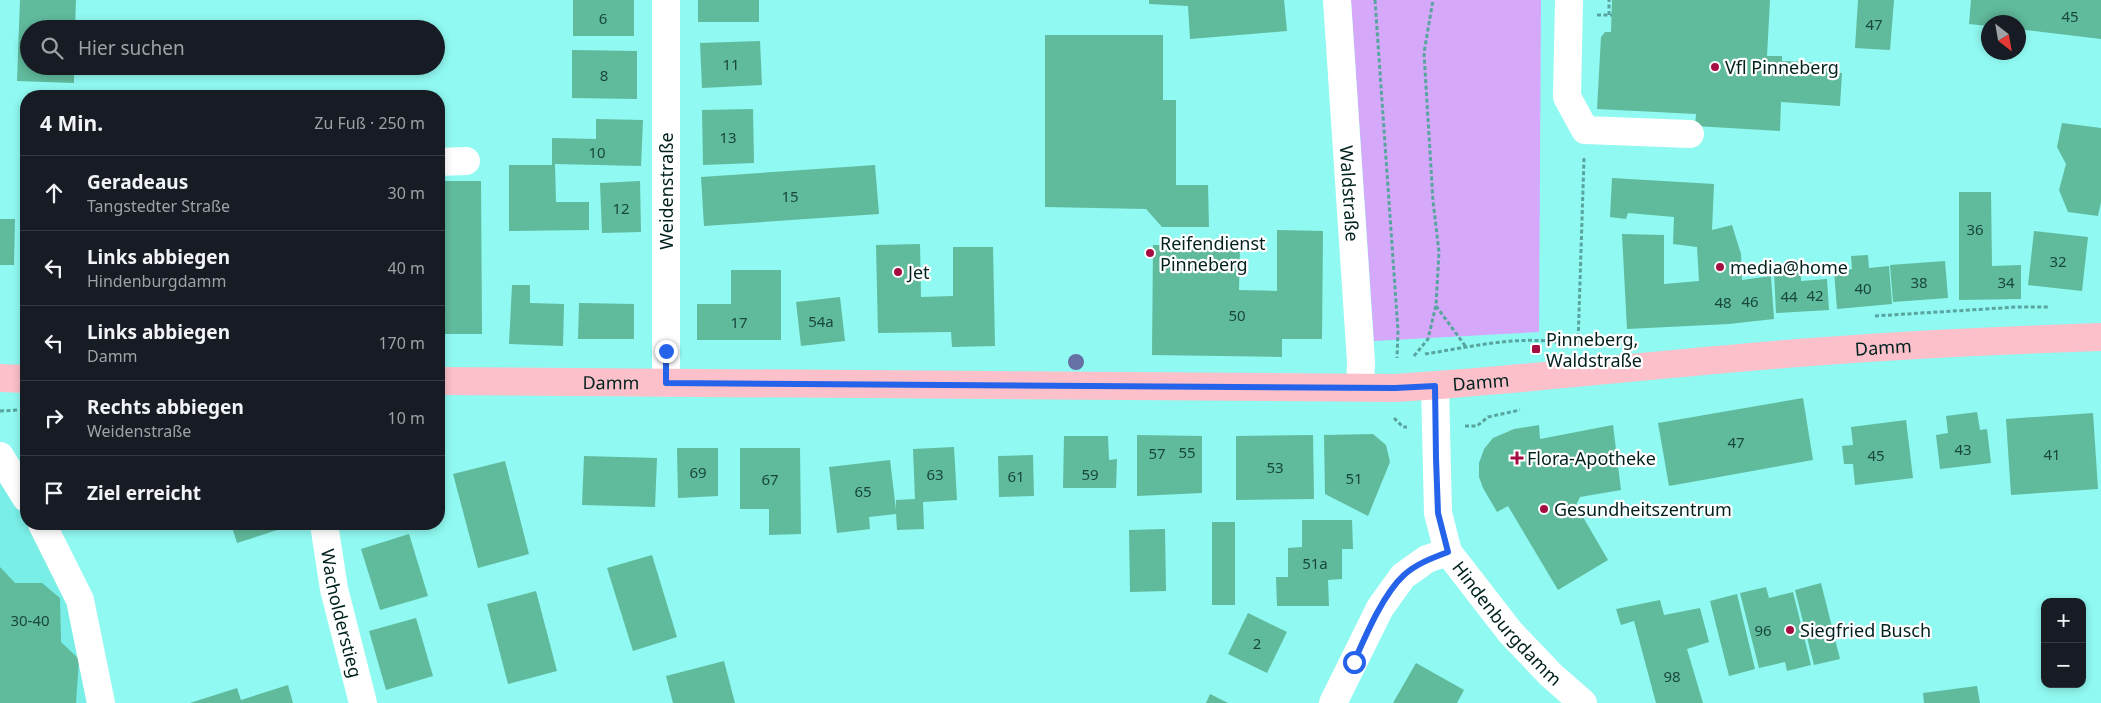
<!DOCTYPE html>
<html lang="de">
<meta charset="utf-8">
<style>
:root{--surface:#171b24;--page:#242831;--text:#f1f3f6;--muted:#9ea1a6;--line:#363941}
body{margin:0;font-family:"Noto Sans",sans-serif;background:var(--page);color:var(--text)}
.controls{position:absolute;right:15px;bottom:15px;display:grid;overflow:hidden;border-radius:10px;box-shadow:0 2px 8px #0003}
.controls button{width:45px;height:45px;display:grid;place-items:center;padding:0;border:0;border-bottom:1px solid var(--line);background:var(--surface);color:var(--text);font:25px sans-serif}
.compass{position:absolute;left:1981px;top:15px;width:45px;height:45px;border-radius:50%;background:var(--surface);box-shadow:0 2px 8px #0003;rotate:149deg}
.stop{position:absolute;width:15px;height:15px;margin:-11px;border:4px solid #2563eb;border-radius:50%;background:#fff}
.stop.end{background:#2563eb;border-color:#fff;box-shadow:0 1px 5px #0008}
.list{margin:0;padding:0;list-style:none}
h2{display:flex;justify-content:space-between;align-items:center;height:65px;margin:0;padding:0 20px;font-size:21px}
h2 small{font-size:16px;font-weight:400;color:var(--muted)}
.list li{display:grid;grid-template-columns:32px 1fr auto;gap:15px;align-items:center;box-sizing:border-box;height:75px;padding:0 20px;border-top:1px solid var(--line)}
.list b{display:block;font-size:19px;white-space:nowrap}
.list p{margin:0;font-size:16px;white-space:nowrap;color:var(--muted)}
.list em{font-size:16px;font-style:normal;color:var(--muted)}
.icon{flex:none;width:28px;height:28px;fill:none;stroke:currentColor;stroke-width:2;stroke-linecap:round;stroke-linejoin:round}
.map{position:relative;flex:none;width:2101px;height:703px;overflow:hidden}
.search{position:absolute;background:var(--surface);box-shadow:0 2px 8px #0003;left:20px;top:20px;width:425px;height:55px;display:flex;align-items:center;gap:12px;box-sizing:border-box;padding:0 18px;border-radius:28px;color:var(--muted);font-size:19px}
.panel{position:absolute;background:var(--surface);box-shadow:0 2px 8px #0003;left:20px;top:90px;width:425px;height:440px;border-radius:20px}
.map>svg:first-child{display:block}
</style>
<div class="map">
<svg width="2101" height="703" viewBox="0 0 2101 703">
<rect width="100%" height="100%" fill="#90f9f1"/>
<path fill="#79eee6" d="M0 441 26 487V524H49L108 703H0Z"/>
<path fill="#d5a8f9" d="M1351 0H1541L1539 332 1374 341Z"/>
<g fill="#60ba9c">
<path d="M20 0H76L75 29H29V66H74V83L17 81Z"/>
<rect x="573" y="0" width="61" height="36"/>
<rect x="698" y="0" width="61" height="22"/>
<path d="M1149 0H1284L1287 31 1190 39 1188 6 1149 4Z"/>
<path d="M1612 0H1770L1767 56H1782V61L1831 63 1830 72 1842 73 1840 106 1781 102 1780 131 1695 126 1696 114 1597 109 1601 37 1605 32H1611Z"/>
<path d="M1858 0H1894L1890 50 1855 48Z"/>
<path d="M1971 0H2101V39L2018 29V22H1988V26L1969 24Z"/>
<path d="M1045 35H1163V100H1176V185H1208L1209 227H1162L1146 209 1045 207Z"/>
<path d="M760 41 762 85 702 88 700 43Z"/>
<path d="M572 50 637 51V99L572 98Z"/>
<path d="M753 109 754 163 703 165 702 110Z"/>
<path d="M596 119 643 120 641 166 555 164 556 202H589V230L509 231V165H552V138L596 139Z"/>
<path d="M2062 123 2101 128V202L2098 216 2068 212 2059 190 2066 164 2057 147Z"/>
<path d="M875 165 879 214 704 226 701 177Z"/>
<path d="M1612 178 1714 184 1712 230 1732 225 1741 254 1742 280 1771 276 1774 319 1729 324 1627 329 1622 234 1664 235V284L1699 281 1697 247 1673 244 1674 217 1628 213 1626 219 1610 217Z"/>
<path d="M439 181H481L482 334H439Z"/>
<path d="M640 181 641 232 602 233 600 183Z"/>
<path d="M1959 192H1991L1992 266 2021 265V299L1959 300Z"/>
<path d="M0 219H15L14 265H0Z"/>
<path d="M1277 230 1323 231 1322 339H1282V357L1152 355 1153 245 1240 246 1239 290 1277 291Z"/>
<path d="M2034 231 2088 237 2082 291 2028 285Z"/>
<path d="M920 244 921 297 953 296V247H993L995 346 952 347 951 332 878 333 876 245Z"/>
<path d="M1868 255 1869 268 1889 266 1892 304 1837 309 1834 271 1852 269 1851 256Z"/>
<path d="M1945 261 1948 298 1893 302 1890 265Z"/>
<path d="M731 270H781V340H697V304H731Z"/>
<path d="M1801 272V281L1827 279 1829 310 1776 313 1774 273Z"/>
<path d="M512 285H530V303L564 304 563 346 509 344Z"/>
<path d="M840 297 845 341 801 346 796 302Z"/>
<path d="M579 303 634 304V339H578Z"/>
<path d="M1803 398 1813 460 1669 486 1658 423Z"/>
<path d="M1977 412 1980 430 1987 429 1991 463 1940 469 1936 435 1948 433 1946 416Z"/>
<path d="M2093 413 2098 489 2011 495 2006 419Z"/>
<path d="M1906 420 1913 478 1855 485 1853 464H1844L1842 446 1853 445 1851 427Z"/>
<path d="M1539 425 1540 439 1613 425 1621 490 1580 497 1576 505 1608 560 1558 590 1508 506 1497 512 1483 488 1479 477V463L1484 449 1493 438 1514 429Z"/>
<path d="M1373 434 1386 445 1390 462 1368 516 1325 494 1324 435Z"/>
<path d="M1137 435 1202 436V493L1137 496Z"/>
<path d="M1313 435 1314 499 1236 500V436Z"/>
<path d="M1064 436H1108L1109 460 1117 459 1116 488H1063Z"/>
<path d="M954 447 957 500 923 502 924 529 897 530 896 514 869 517 870 529 837 533 829 467 890 460 896 510V500L915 499 913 449Z"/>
<path d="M677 448H718V496L678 498Z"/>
<path d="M740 448H800L801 534 769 535V509H740Z"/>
<path d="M1033 455 1034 496 999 497 998 456Z"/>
<path d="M584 456 657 458 655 507 582 505Z"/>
<path d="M505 461 529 554 478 568 453 474Z"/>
<path d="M1302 520H1352L1353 549H1342V579L1328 580 1329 606H1277L1276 577H1288V548L1302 547Z"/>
<rect x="1212" y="522" width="23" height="83"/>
<path d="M231 524H296L237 543Z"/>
<path d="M1165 529 1166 591 1130 592 1129 530Z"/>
<path d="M409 534 428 596 380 610 361 549Z"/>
<path d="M652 555 677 637 633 651 607 568Z"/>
<path d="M0 567 15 583H42L60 598 61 642 79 659 76 703H0Z"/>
<path d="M1821 583 1840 659 1814 665 1795 590Z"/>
<path d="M1766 587 1769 598 1793 592 1811 665 1787 671 1785 662 1759 668 1740 593Z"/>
<path d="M536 591 557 671 508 684 487 604Z"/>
<path d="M1737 594 1755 669 1729 676 1710 601Z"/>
<path d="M1660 600 1664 615 1700 608 1709 642 1687 649 1703 703H1656L1634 621 1621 625 1616 609Z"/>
<path d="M1248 613 1287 632 1267 673 1228 654Z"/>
<path d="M416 618 433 676 386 690 369 631Z"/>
<path d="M724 661 735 703H673L666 676Z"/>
<path d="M1416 663 1464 690 1457 703H1393Z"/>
<path d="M288 685 293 703H190L237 688 241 700Z"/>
<path d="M1977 686 1980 703H1924L1923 693Z"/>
<path d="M1210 694 1228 703H1206Z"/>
</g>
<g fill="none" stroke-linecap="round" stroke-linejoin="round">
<g stroke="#58a59f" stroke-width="3" stroke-dasharray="4 2.5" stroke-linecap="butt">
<path d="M1375 0 1398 331 1397 358"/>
<path d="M1597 15H1612"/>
<path d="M1609 15V0"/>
<path d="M1436 306 1466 347"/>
<path d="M1875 316 2017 307H2048"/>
<path d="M1578 344 1584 158"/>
<path d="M1425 354C1470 347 1518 335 1563 343"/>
<path d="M1414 356 1428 339 1436 305 1439 252 1433 201 1424 53 1433 0"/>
<path d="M0 411 19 410"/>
<path d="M1394 418 1403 427H1407"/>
<path d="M1465 426H1477L1488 417 1520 410"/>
</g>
<g stroke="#fff" stroke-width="28">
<path d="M666 0V383"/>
<path id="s1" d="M1337 0 1361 362 1360 387"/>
<path d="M1569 0 1567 97 1585 130 1690 134"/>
<path d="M439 162 466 161"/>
<path id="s2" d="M1435 386 1438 513 1448 552 1510 632 1551 675 1583 703"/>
<path d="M0 456 26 498"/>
<path d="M42 524 80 600 101 703"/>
<path id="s3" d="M324 524 334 589 363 703"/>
<path d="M1333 703 1380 608 1403 576 1427 559 1448 552"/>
</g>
<g stroke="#fbc0ca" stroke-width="28">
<path d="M0 378 26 379"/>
<path id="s4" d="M439 381 1395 388C1539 379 1681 361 1825 351 1917 344 2009 340 2101 337"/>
</g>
</g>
<circle fill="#6670a3" cx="1076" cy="362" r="8"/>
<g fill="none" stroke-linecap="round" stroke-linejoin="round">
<path stroke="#2563eb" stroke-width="6" d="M666 351V383L1395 388 1435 386 1436 458 1438 513 1448 552C1432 558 1416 564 1404 575 1383 594 1365 637 1354 662"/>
</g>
<g fill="#a50d43" stroke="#fff" stroke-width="2">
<circle cx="1715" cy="67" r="5"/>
<circle cx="1150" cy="253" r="5"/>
<circle cx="1720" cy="267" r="5"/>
<circle cx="898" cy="272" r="5"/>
<rect x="1531" y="344" width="10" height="10" rx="2.5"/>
<path d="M1514.5 450.5h5v5h5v5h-5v5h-5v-5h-5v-5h5z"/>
<circle cx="1544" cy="509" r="5"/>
<circle cx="1790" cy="630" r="5"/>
</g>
<g text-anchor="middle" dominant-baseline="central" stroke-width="4.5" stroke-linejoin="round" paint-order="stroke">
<g font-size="15" fill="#18473e">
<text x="2070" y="16">45</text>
<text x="603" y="18">6</text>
<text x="1874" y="24">47</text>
<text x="731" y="64">11</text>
<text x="604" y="75">8</text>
<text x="728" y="137">13</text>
<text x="597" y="152">10</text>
<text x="790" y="196">15</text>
<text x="621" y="208">12</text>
<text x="1975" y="229">36</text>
<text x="2058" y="261">32</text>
<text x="1919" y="282">38</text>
<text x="2006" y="282">34</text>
<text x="1863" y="288">40</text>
<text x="1815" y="295">42</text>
<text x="1789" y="296">44</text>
<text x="1750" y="301">46</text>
<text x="1723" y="302">48</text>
<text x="1237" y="315">50</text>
<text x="821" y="321">54a</text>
<text x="739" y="322">17</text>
<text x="1736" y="442">47</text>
<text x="1963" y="449">43</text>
<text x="1187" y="452">55</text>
<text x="1157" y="453">57</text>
<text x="2052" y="454">41</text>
<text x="1876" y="455">45</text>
<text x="1275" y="467">53</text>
<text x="698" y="472">69</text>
<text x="935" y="474">63</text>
<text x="1090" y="474">59</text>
<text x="1016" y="476">61</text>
<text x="1354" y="478">51</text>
<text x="770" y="479">67</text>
<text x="863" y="491">65</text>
<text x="1315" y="563">51a</text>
<text x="30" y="620">30-40</text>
<text x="1763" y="630">96</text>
<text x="1257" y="643">2</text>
<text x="1672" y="676">98</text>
</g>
<g font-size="18" fill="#00211f" stroke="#fff" text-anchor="start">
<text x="1725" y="67">Vfl Pinneberg</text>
<text x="1160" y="243">Reifendienst<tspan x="1160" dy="21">Pinneberg</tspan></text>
<text x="1730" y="267">media@home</text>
<text x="908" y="272">Jet</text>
<text x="1546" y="339">Pinneberg,<tspan x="1546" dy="21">Waldstraße</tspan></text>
<text x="1527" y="458">Flora-Apotheke</text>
<text x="1554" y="509">Gesundheitszentrum</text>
<text x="1800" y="630">Siegfried Busch</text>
</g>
<g font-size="18" fill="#00211f" stroke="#fff">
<text transform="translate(666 191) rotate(-90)">Weidenstraße</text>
<text stroke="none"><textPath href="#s1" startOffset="194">Waldstraße</textPath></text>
<text stroke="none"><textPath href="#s4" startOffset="1446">Damm</textPath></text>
<text stroke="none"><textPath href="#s4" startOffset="1042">Damm</textPath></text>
<text stroke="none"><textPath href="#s4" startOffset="172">Damm</textPath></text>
<text stroke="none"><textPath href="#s3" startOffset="91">Wacholderstieg</textPath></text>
<text stroke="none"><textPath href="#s2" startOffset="260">Hindenburgdamm</textPath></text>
</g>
</g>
</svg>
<div class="controls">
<button>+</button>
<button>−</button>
</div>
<svg class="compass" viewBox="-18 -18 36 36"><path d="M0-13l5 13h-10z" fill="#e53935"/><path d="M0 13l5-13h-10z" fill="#9ea1a6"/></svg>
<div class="stop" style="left:1354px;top:662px"></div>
<div class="stop end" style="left:666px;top:351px"></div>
<div class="search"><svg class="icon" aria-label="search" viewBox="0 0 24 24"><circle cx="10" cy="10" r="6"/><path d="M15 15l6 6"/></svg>Hier suchen</div>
<section class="panel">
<h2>4 Min.<small>Zu Fuß · 250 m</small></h2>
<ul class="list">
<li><svg class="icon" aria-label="ahead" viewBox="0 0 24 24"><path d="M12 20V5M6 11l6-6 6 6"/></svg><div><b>Geradeaus</b><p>Tangstedter Straße</p></div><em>30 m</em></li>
<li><svg class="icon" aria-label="left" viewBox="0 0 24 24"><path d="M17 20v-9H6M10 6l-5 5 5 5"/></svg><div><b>Links abbiegen</b><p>Hindenburgdamm</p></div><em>40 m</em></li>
<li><svg class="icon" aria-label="left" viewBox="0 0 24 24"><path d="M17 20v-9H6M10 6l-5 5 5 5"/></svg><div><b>Links abbiegen</b><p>Damm</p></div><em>170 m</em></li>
<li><svg class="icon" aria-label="right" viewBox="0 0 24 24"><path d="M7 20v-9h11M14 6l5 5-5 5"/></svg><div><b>Rechts abbiegen</b><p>Weidenstraße</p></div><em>10 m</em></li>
<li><svg class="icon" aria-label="arrive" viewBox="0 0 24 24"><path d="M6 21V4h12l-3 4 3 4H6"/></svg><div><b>Ziel erreicht</b></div></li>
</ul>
</section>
</div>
